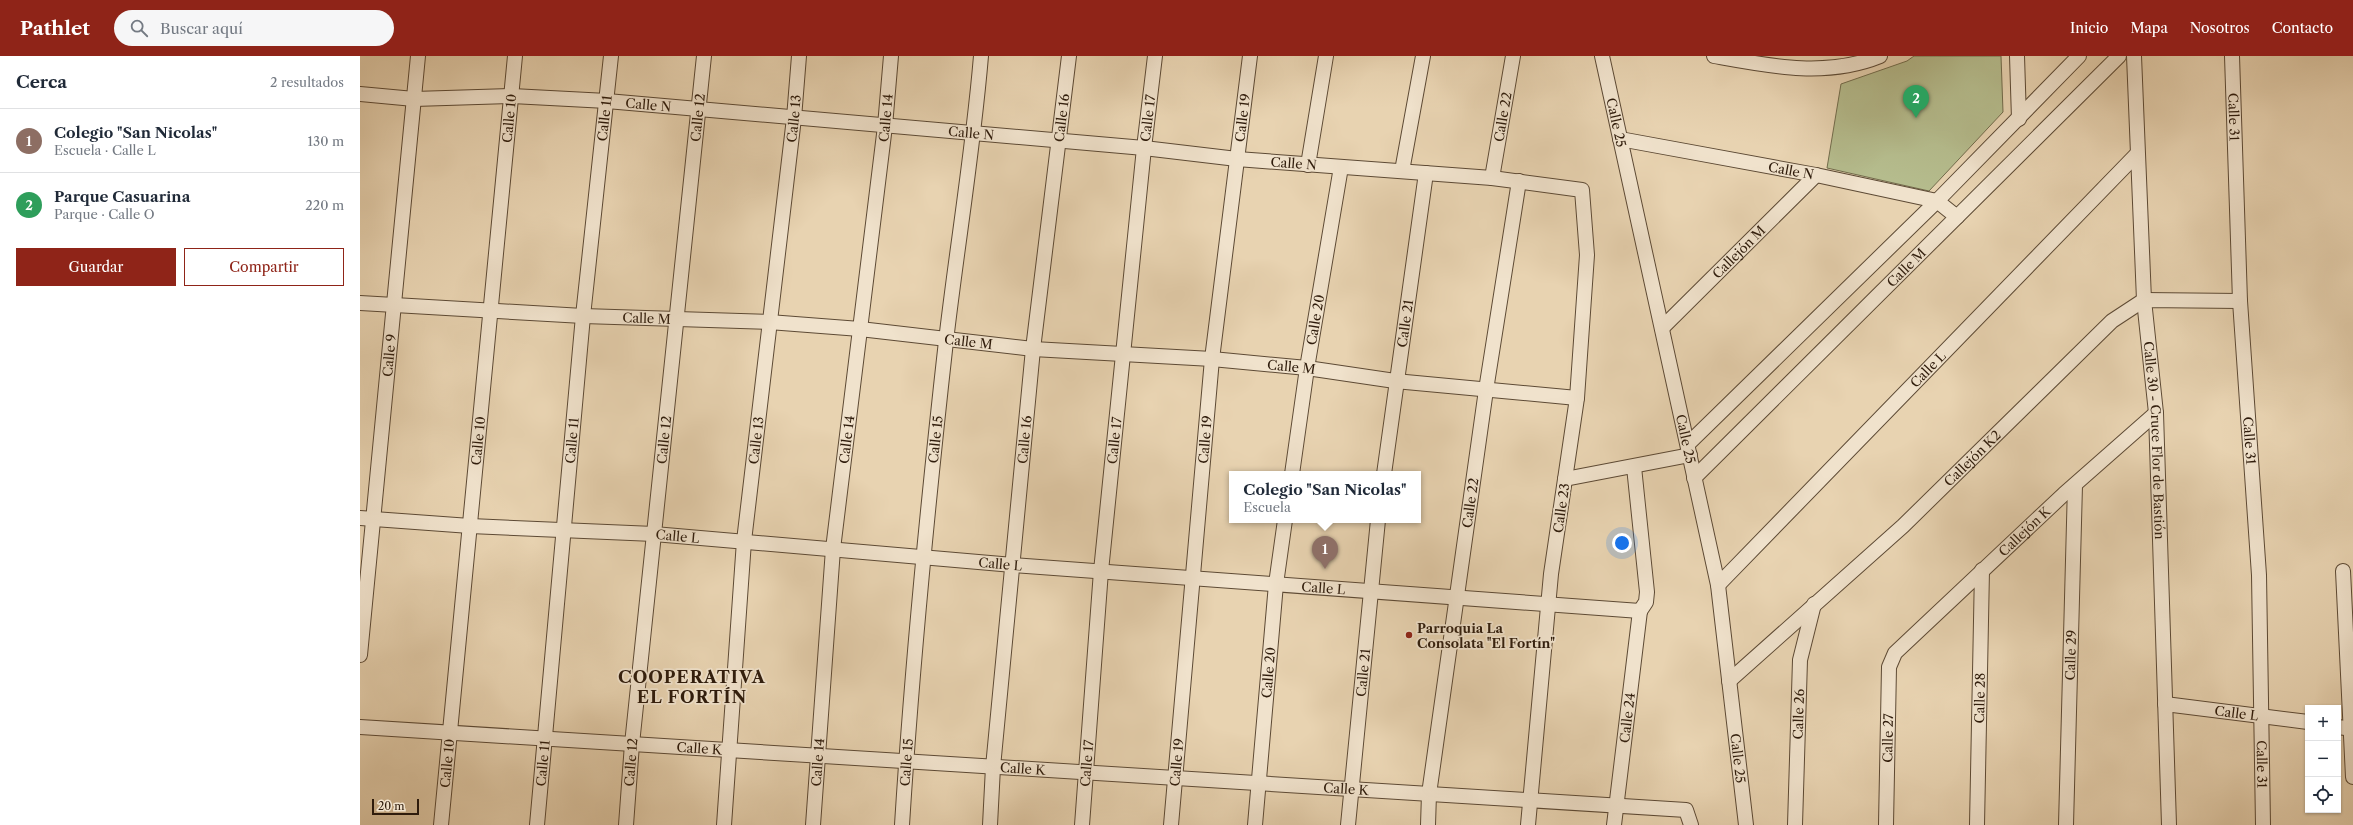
<!DOCTYPE html>
<html lang="es">
<meta charset="utf-8">
<style>
:root{--surface:#fff;--page:#f6f6f7;--text:#1f2937;--muted:#747a83;--line:#e0e1e3;--accent:#8f2418}
body{margin:0;font-family:"Libre Caslon Text",serif;background:var(--page);color:var(--text)}
.controls{position:absolute;right:12px;bottom:12px;display:grid;overflow:hidden;border-radius:0px;box-shadow:0 1px 3px #0004}
.controls button{width:36px;height:36px;display:grid;place-items:center;padding:0;border:0;border-bottom:1px solid var(--line);background:var(--surface);color:var(--text);font:20px sans-serif}
.scale{position:absolute;left:12px;bottom:10px;width:47px;box-sizing:border-box;padding-left:4px;border:2px solid #2f1c0c;border-top:0;font-size:11px;line-height:14px;white-space:nowrap;color:#2f1c0c;-webkit-text-stroke:3px #f0e2cc;paint-order:stroke}
.you{position:absolute;left:1262px;top:487px;width:14px;height:14px;margin:-10px;border:3px solid #fff;border-radius:50%;background:#1a73e8;box-shadow:0 0 0 6px #1a73e833}
.badge{display:grid;place-items:center;width:26px;height:26px;border-radius:50%;background:var(--accent);color:#fff;font-size:13px;font-weight:700}
.pin{position:absolute;translate:-50% -33px;filter:drop-shadow(0 1px 2px #0008)}
.pin::after{content:'';position:absolute;top:21px;width:14px;height:12px;background:inherit;clip-path:polygon(0 0,100% 0,50% 100%)}
.popup{position:absolute;left:869px;top:415px;width:192px;height:52px;box-sizing:border-box;display:grid;place-content:center;border-radius:0px;background:var(--surface);filter:drop-shadow(0 1px 3px #0005);font-size:13px;white-space:nowrap;color:var(--muted)}
.popup b{font-size:15px;color:var(--text)}
.popup::after{content:'';position:absolute;left:50%;top:100%;margin-left:-8px;border:8px solid transparent;border-top-color:var(--surface)}
.list{margin:0;padding:0;list-style:none}
h2{display:flex;justify-content:space-between;align-items:center;height:52px;margin:0;padding:0 16px;font-size:17px}
h2 small{font-size:13px;font-weight:400;color:var(--muted)}
.list li{display:grid;grid-template-columns:26px 1fr auto;gap:12px;align-items:center;box-sizing:border-box;height:64px;padding:0 16px;border-top:1px solid var(--line)}
.list b{display:block;font-size:15px;white-space:nowrap}
.list p{margin:0;font-size:13px;white-space:nowrap;color:var(--muted)}
.list em{font-size:13px;font-style:normal;color:var(--muted)}
.actions{display:flex;gap:8px;padding:12px 16px}
.actions a{flex:1;padding:9px 0;border:1px solid var(--accent);border-radius:0px;text-align:center;font-size:14px;color:var(--accent)}
.actions .main{background:var(--accent);color:#fff}
.icon{flex:none;width:22px;height:22px;fill:none;stroke:currentColor;stroke-width:2;stroke-linecap:round;stroke-linejoin:round}
.map{position:relative;flex:none;width:1993px;height:769px;overflow:hidden}
header{display:flex;align-items:center;gap:24px;box-sizing:border-box;height:56px;padding:0 20px;background:var(--accent);color:#fff}
header strong{font-size:19px}
nav{display:flex;gap:22px;margin-inline-start:auto;font-size:14px}
.search{width:280px;height:36px;background:var(--page);display:flex;align-items:center;gap:10px;box-sizing:border-box;padding:0 14px;border-radius:22px;color:var(--muted);font-size:15px}
main{display:flex}
aside{flex:1;background:var(--surface)}
.map>svg:first-child{display:block}
</style>
<header>
<strong>Pathlet</strong>
<div class="search"><svg class="icon" aria-label="search" viewBox="0 0 24 24"><circle cx="10" cy="10" r="6"/><path d="M15 15l6 6"/></svg>Buscar aquí</div>
<nav><a>Inicio</a><a>Mapa</a><a>Nosotros</a><a>Contacto</a></nav>
</header>
<main>
<aside>
<h2>Cerca<small>2 resultados</small></h2>
<ul class="list">
<li><span class="badge" style="background:#8d6e63">1</span><div><b>Colegio &quot;San Nicolas&quot;</b><p>Escuela · Calle L</p></div><em>130 m</em></li>
<li><span class="badge" style="background:#2e9e5b">2</span><div><b>Parque Casuarina</b><p>Parque · Calle O</p></div><em>220 m</em></li>
</ul>
<div class="actions"><a class="main">Guardar</a><a>Compartir</a></div>
</aside>
<div class="map">
<svg width="1993" height="769" viewBox="0 0 1993 769">
<rect width="100%" height="100%" fill="#e8d3b1"/>
<filter id="stains"><feTurbulence type="fractalNoise" baseFrequency=".005" numOctaves="4"/><feColorMatrix values="0 0 0 0 .2 0 0 0 0 .09 0 0 0 0 .02 0 0 0 .5 -.17"/></filter>
<radialGradient id="worn" r=".72"><stop offset=".6" stop-color="#630" stop-opacity="0"/><stop offset="1" stop-color="#630" stop-opacity=".3"/></radialGradient>
<path fill="#b5bc8d" stroke="#726c4c" d="M1554 0H1641L1643 56 1569 135 1467 112 1481 28 1547 5Z"/>
<g fill="none" stroke-linecap="round" stroke-linejoin="round">
<defs>
<g id="street">
<path id="s1" d="M1242 0 1358 529 1386 769"/>
<path d="M1354 0C1409 10 1466 22 1520 0"/>
<path d="M1657 0 1659 63"/>
<path id="s2" d="M1774 0 1784 244 1796 357 1809 769"/>
<path id="s3" d="M1872 0 1880 245 1899 519 1903 769"/>
<path id="s4" d="M0 38 54 43 152 40 247 45 784 92 877 103 1132 122 1222 134 1227 199 1217 342 1191 518 1168 769"/>
<path id="s5" d="M1260 83 1456 119 1577 145 1597 161"/>
<path d="M948 109 966 0"/>
<path d="M1042 115 1063 0"/>
<path id="s6" d="M1132 122 1153 0"/>
<path id="s7" d="M0 247 223 260 409 266 500 273 673 293 852 303 947 312 1035 325 1217 342"/>
<path id="s8" d="M1302 272 1456 119"/>
<path d="M1328 388 1577 145 1719 0"/>
<path d="M1274 411 1287 536 1286 546 1280 555"/>
<path id="s9" d="M932 418 947 312 981 111"/>
<path id="s10" d="M1024 418 1066 117"/>
<path id="s11" d="M1334 422 1759 0"/>
<path d="M1205 423 1330 399"/>
<path id="s12" d="M0 462 110 470 294 478 653 509 1280 555"/>
<path d="M1983 515 1993 721"/>
<path id="s13" d="M1358 529 1777 98"/>
<path id="s14" d="M0 599 58 0"/>
<path id="s15" d="M1369 625 1543 470 1752 265 1784 244 1880 245"/>
<path id="s16" d="M1805 648 1948 666"/>
<path id="s17" d="M0 671 1326 754 1331 769"/>
<path d="M1978 671 1993 673"/>
<path id="s18" d="M81 769 155 0"/>
<path id="s19" d="M177 769 223 260 251 0"/>
<path id="s20" d="M266 769 272 688 344 0"/>
<path id="s21" d="M364 769 384 485 434 62 439 0"/>
<path id="s22" d="M453 769 473 493 525 70 531 0"/>
<path id="s23" d="M542 769C552 608 568 446 586 285 597 190 613 96 621 0"/>
<path id="s24" d="M630 769 633 711 673 293 709 0"/>
<path id="s25" d="M722 769 741 515 784 92 795 0"/>
<path id="s26" d="M811 769 852 303 890 0"/>
<path id="s27" d="M895 769 916 528 925 464"/>
<path id="s28" d="M988 769 1018 464"/>
<path id="s29" d="M1068 769 1069 738 1126 334 1159 125"/>
<path id="s30" d="M1254 769 1280 555"/>
<path id="s31" d="M1435 769 1440 604 1454 548"/>
<path id="s32" d="M1526 769 1529 611 1535 597 1704 438 1796 357"/>
<path id="s33" d="M1617 769 1622 514"/>
<path id="s34" d="M1706 769 1715 429"/>
</g>
</defs>
<use href="#street" stroke="#5d4a35" stroke-width="16"/>
<use href="#street" stroke="#f0e2cc" stroke-width="14"/>
</g>
<circle fill="#8f2418" stroke="#f0e2cc" stroke-width="1.5" cx="1049" cy="579" r="4"/>
<g text-anchor="middle" dominant-baseline="central" stroke-width="3.5" stroke-linejoin="round" paint-order="stroke">
<g font-size="13" fill="#2f1c0c" stroke="#f0e2cc">
<text stroke="none"><textPath href="#s4" startOffset="289">Calle N</textPath></text>
<text stroke="none"><textPath href="#s6" startOffset="62">Calle 22</textPath></text>
<text stroke="none"><textPath href="#s3" startOffset="61">Calle 31</textPath></text>
<text stroke="none"><textPath href="#s18" startOffset="710">Calle 10</textPath></text>
<text stroke="none"><textPath href="#s19" startOffset="710">Calle 11</textPath></text>
<text stroke="none"><textPath href="#s20" startOffset="711">Calle 12</textPath></text>
<text stroke="none"><textPath href="#s21" startOffset="710">Calle 13</textPath></text>
<text stroke="none"><textPath href="#s22" startOffset="711">Calle 14</textPath></text>
<text stroke="none"><textPath href="#s24" startOffset="711">Calle 16</textPath></text>
<text stroke="none"><textPath href="#s25" startOffset="710">Calle 17</textPath></text>
<text stroke="none"><textPath href="#s26" startOffset="711">Calle 19</textPath></text>
<text stroke="none"><textPath href="#s1" startOffset="68">Calle 25</textPath></text>
<text stroke="none"><textPath href="#s4" startOffset="613">Calle N</textPath></text>
<text stroke="none"><textPath href="#s4" startOffset="937">Calle N</textPath></text>
<text stroke="none"><textPath href="#s5" startOffset="174">Calle N</textPath></text>
<text stroke="none"><textPath href="#s8" startOffset="108">Callejón M</textPath></text>
<text stroke="none"><textPath href="#s11" startOffset="299">Calle M</textPath></text>
<text stroke="none"><textPath href="#s7" startOffset="287">Calle M</textPath></text>
<text stroke="none"><textPath href="#s9" startOffset="156">Calle 20</textPath></text>
<text stroke="none"><textPath href="#s10" startOffset="152">Calle 21</textPath></text>
<text stroke="none"><textPath href="#s7" startOffset="610">Calle M</textPath></text>
<text stroke="none"><textPath href="#s14" startOffset="301">Calle 9</textPath></text>
<text stroke="none"><textPath href="#s7" startOffset="934">Calle M</textPath></text>
<text stroke="none"><textPath href="#s13" startOffset="301">Calle L</textPath></text>
<text stroke="none"><textPath href="#s1" startOffset="392">Calle 25</textPath></text>
<text stroke="none"><textPath href="#s19" startOffset="386">Calle 11</textPath></text>
<text stroke="none"><textPath href="#s20" startOffset="387">Calle 12</textPath></text>
<text stroke="none"><textPath href="#s21" startOffset="386">Calle 13</textPath></text>
<text stroke="none"><textPath href="#s22" startOffset="387">Calle 14</textPath></text>
<text stroke="none"><textPath href="#s23" startOffset="387">Calle 15</textPath></text>
<text stroke="none"><textPath href="#s24" startOffset="387">Calle 16</textPath></text>
<text stroke="none"><textPath href="#s25" startOffset="386">Calle 17</textPath></text>
<text stroke="none"><textPath href="#s26" startOffset="387">Calle 19</textPath></text>
<text stroke="none"><textPath href="#s2" startOffset="385">Calle 30 - Cruce Flor de Bastión</textPath></text>
<text stroke="none"><textPath href="#s3" startOffset="385">Calle 31</textPath></text>
<text stroke="none"><textPath href="#s18" startOffset="386">Calle 10</textPath></text>
<text stroke="none"><textPath href="#s15" startOffset="330">Callejón K2</textPath></text>
<text stroke="none"><textPath href="#s29" startOffset="325">Calle 22</textPath></text>
<text transform="translate(1201 452) rotate(-82)">Calle 23</text>
<text stroke="none"><textPath href="#s32" startOffset="351">Callejón K</textPath></text>
<text stroke="none"><textPath href="#s12" startOffset="318">Calle L</textPath></text>
<text stroke="none"><textPath href="#s12" startOffset="642">Calle L</textPath></text>
<text stroke="none"><textPath href="#s12" startOffset="966">Calle L</textPath></text>
<text stroke="none"><textPath href="#s34" startOffset="170">Calle 29</textPath></text>
<text stroke="none"><textPath href="#s27" startOffset="153">Calle 20</textPath></text>
<text stroke="none"><textPath href="#s28" startOffset="153">Calle 21</textPath></text>
<text stroke="none"><textPath href="#s33" startOffset="127">Calle 28</textPath></text>
<text stroke="none"><textPath href="#s16" startOffset="72">Calle L</textPath></text>
<text stroke="none"><textPath href="#s31" startOffset="111">Calle 26</textPath></text>
<text stroke="none"><textPath href="#s30" startOffset="108">Calle 24</textPath></text>
<text stroke="none"><textPath href="#s32" startOffset="87">Calle 27</textPath></text>
<text stroke="none"><textPath href="#s17" startOffset="340">Calle K</textPath></text>
<text stroke="none"><textPath href="#s1" startOffset="716">Calle 25</textPath></text>
<text stroke="none"><textPath href="#s18" startOffset="62">Calle 10</textPath></text>
<text stroke="none"><textPath href="#s19" startOffset="62">Calle 11</textPath></text>
<text stroke="none"><textPath href="#s20" startOffset="63">Calle 12</textPath></text>
<text stroke="none"><textPath href="#s22" startOffset="63">Calle 14</textPath></text>
<text stroke="none"><textPath href="#s23" startOffset="63">Calle 15</textPath></text>
<text stroke="none"><textPath href="#s25" startOffset="62">Calle 17</textPath></text>
<text stroke="none"><textPath href="#s26" startOffset="63">Calle 19</textPath></text>
<text stroke="none"><textPath href="#s3" startOffset="709">Calle 31</textPath></text>
<text stroke="none"><textPath href="#s17" startOffset="664">Calle K</textPath></text>
<text stroke="none"><textPath href="#s17" startOffset="988">Calle K</textPath></text>
</g>
<g font-size="13" font-weight="bold" fill="#2f1c0c" stroke="#f0e2cc" text-anchor="start">
<text x="1057" y="572">Parroquia La<tspan x="1057" dy="15">Consolata "El Fortín"</tspan></text>
</g>
<g font-size="17" font-weight="bold" letter-spacing="1" fill="#2f1c0c" stroke="#f0e2cc">
<text x="332" y="621">COOPERATIVA<tspan x="332" dy="20">EL FORTÍN</tspan></text>
</g>
</g>
<rect width="100%" height="100%" filter="url(#stains)"/>
<rect width="100%" height="100%" fill="url(#worn)"/>
</svg>
<div class="controls">
<button>+</button>
<button>−</button>
<button><svg class="icon" aria-label="locate" viewBox="0 0 24 24"><circle cx="12" cy="12" r="6"/><path d="M12 2v4M12 18v4M2 12h4M18 12h4"/></svg></button>
</div>
<div class="scale">20 m</div>
<div class="you"></div>
<div class="pin badge" style="left:965px;top:513px;background:#8d6e63">1</div>
<div class="popup"><b>Colegio &quot;San Nicolas&quot;</b>Escuela</div>
<div class="pin badge" style="left:1556px;top:62px;background:#2e9e5b">2</div>
</div>
</main>
